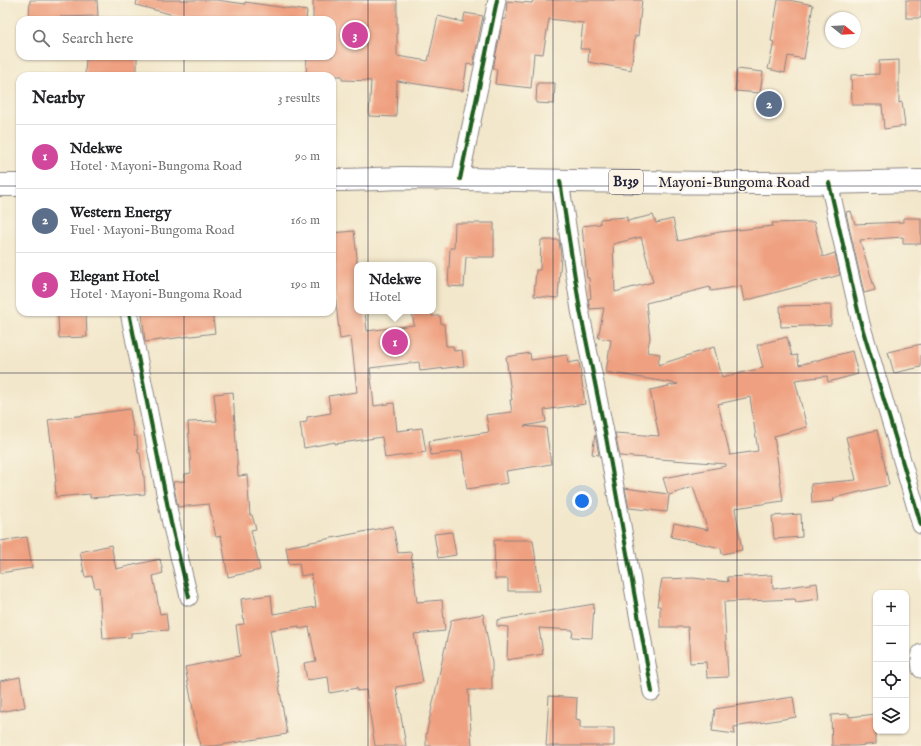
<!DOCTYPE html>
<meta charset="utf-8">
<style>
:root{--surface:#fff;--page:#f6f6f6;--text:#202124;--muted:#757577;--line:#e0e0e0;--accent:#ea580c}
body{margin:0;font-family:"IM FELL English",serif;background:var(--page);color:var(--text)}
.controls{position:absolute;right:12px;bottom:12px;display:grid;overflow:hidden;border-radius:8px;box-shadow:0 1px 3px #0004}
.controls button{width:36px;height:36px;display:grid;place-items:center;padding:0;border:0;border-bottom:1px solid var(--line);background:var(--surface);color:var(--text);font:20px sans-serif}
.compass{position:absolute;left:825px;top:12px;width:36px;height:36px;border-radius:50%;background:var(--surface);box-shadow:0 1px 3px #0004;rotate:108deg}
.you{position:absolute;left:582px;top:501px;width:14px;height:14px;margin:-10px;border:3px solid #fff;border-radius:50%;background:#1a73e8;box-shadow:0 0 0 6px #1a73e833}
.badge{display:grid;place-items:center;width:26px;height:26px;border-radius:50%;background:var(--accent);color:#fff;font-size:13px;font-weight:700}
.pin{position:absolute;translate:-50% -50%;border:2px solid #fff;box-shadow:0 1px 4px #0006}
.popup{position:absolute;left:354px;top:262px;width:82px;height:52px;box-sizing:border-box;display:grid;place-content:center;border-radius:8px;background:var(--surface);filter:drop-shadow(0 1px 3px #0005);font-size:13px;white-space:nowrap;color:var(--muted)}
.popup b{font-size:15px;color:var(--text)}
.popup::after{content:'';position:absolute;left:50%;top:100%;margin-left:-8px;border:8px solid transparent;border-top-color:var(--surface)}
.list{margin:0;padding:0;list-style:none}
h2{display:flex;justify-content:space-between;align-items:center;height:52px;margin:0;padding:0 16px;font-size:17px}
h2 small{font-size:13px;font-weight:400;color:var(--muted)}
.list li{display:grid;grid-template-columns:26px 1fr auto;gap:12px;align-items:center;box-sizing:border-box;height:64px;padding:0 16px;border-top:1px solid var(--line)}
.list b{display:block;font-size:15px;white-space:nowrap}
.list p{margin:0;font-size:13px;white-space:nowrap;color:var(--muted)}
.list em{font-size:13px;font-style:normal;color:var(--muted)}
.icon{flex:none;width:22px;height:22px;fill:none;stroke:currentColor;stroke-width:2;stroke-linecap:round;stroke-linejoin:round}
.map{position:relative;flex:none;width:921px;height:746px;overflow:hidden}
.search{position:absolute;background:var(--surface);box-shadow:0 1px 3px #0004;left:16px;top:16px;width:320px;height:44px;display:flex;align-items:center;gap:10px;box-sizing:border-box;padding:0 14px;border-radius:12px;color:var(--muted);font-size:15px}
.panel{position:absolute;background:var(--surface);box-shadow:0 1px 3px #0004;left:16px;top:72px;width:320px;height:244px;border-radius:12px}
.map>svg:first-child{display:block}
</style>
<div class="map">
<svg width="921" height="746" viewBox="0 0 921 746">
<rect width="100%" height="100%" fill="#fcf5e5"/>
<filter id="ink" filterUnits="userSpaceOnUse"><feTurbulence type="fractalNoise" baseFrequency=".025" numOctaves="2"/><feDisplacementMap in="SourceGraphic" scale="8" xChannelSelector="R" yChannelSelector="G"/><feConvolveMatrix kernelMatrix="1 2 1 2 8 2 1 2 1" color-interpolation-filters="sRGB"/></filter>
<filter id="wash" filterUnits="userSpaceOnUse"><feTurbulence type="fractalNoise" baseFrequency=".012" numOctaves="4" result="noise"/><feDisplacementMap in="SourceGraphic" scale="16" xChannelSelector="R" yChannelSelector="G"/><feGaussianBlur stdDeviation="0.9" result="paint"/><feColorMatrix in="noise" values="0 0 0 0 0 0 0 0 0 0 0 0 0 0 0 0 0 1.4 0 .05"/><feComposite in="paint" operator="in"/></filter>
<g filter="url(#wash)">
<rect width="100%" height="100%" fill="#f2e7cb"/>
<g id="blocks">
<g fill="#efa080" fill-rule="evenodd">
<path d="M30 0H97L98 16 60 17V20L29 18Z"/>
<path d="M137 0H217L245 4V2L307 11 306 20H216L182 15 181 17 136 5Z"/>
<path d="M313 0H397V56L428 61 438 16 463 22 465 13 483 16 473 65 467 64 463 91 397 81 396 117 369 116 371 81 342 80V76H306L307 56H332V20H313Z"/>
<path d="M533 0H642L638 36H635L631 70 588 62 589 49H580L583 23 549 19 543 54 534 53 531 88 495 84 497 69H493L503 19H506L507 1 532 3Z"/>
<path d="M778 0H789L813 5 804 59 788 56 785 73 768 69 774 42 771 41Z"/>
<rect x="906" y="0" width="15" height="18"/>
<path d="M86 56H137V76H85Z"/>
<path d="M899 60V103L902 102 905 126 884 129 882 105H852L851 75 879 74V61Z"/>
<path d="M737 69 763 72 760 93 735 91Z"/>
<path d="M537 83H555L554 104 536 103Z"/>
<path d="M851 211 855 224 903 222V218H921V244H903V237L860 240 875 290 864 293 846 213V212Z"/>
<path d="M653 215 656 223 673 219 678 241 720 232 773 226 772 223 814 222 823 257 835 253 840 275 744 301 741 286 711 291 710 287 646 303 650 338 647 352 660 354 658 365 714 347 722 377 763 368 757 345 787 337 792 356 797 355 799 365 852 351 858 374 828 382 827 376 795 380 807 427 774 436 783 501 735 508 742 550 722 554 721 548 671 537 674 523 708 530 693 487 669 495 667 512 629 508 625 488 668 494 663 478 726 466V464L620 456 615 433 659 436 650 390 678 384 606 372 611 340 598 338 604 308 590 309 588 299 591 298 589 278H587L582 226 600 224V219L627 217V221ZM641 237 653 282 615 292 613 244ZM750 397 758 451 730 455 718 404Z"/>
<path d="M455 223H494V257H466L464 287 448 286 450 248H454Z"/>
<path d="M354 231 357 257V311H365L367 331 414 325 412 311H431L432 316H440L441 324H444L446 346H453L454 351 462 350 464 366 420 371 419 362 370 368 374 406 394 403 397 431 422 428 426 452 385 458 382 437 335 444V442L304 448 300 423 307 422V417L331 413 328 396 357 392 351 337 340 339 332 269V233Z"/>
<path d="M541 240H559L561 256 558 298 534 296 536 270H540Z"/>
<path d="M831 305V325L781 327 780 306Z"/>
<path d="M161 312H212L215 333 145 342 142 314Z"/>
<path d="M86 313 87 337 59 338 58 314Z"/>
<path d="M921 344V367L894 373 888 352Z"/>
<path d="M530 353 531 360 567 355 568 363 579 361 585 404 544 410 546 422 524 426 546 428 551 464 506 471 508 483 467 489 462 451 431 455 429 441 489 432 486 415 512 412 510 400H512L506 357Z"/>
<path d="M233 392 238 476 247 475 250 515H252L256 529 251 530 260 570 228 577 221 536 216 537 209 504 178 507 173 482 185 481V474L191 473 188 422 217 421 214 394Z"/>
<path d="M130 409 134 436H137L138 453H140L143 476H144L145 494 90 498V494L56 497 55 482H56L52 442H51L48 420Z"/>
<path d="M877 430 889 485 834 498V501L812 503 811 484 856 480 846 437Z"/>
<path d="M595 435 596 439 599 455 592 454Z"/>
<path d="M801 514 802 537 774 539 772 516Z"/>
<path d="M393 526 398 553 411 552 417 602 442 600 445 631 414 634 423 682 396 687 406 746H375L366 690 357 691V688L330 693 328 677 307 680 304 663 316 661 309 627 299 629V626L270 630 287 734 215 746H200L185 667 240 656 236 625 244 624 241 599 271 595 273 614 316 607 311 574 301 576 299 563 289 564 286 547Z"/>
<path d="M452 532 456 555 438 558 434 534Z"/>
<path d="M27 537 32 568 0 573V541Z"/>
<path d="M494 540H533L540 591H508V579H495Z"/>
<path d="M111 545 116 569 160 559 163 573 153 576 160 614 166 613 168 630 131 633V637L103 639 99 587 95 588 92 576 85 577 80 552Z"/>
<path d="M772 575 773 589 817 583 819 599 796 602 795 599 724 602 728 677 707 678 706 662 690 663 688 627H660V606H657L662 579 693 578 728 582 727 577Z"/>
<path d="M594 604 592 638 572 637 573 630 539 628 543 654 507 660 508 627 497 626V620Z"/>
<path d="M483 614 492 663V690H468L472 746H426V735L451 620Z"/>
<path d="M20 677 25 707 0 712V681Z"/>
<path d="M549 696 577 698 576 719 580 720V728H614V746H546Z"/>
<path d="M793 697 796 717 734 727 735 734 712 731 715 709Z"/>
<path d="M849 714V717L876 714V744L857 746H832L831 715Z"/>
</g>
</g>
</g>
<g filter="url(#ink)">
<use href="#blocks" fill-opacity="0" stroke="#8a8483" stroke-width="1"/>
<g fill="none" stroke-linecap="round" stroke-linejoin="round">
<defs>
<g id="street">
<path d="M460 179 497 0"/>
<path d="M560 181 580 310 606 437 652 692"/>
<path d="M829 183 861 324 899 450 921 525"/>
<path d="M129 312 171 523 189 597"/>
<path d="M921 653 920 660 921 669"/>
</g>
<g id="primary">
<path d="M332 180C355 180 378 179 401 178 422 178 442 178 462 179 615 182 768 185 921 181"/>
<path d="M0 185H20"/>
</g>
</defs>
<use href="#street" stroke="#8a8483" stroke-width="19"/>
<use href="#primary" stroke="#8a8483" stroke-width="24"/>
<use href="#street" stroke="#fff" stroke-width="17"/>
<use href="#primary" stroke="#fff" stroke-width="22"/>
<defs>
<g id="cycleway">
<path d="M460 179 497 0"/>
<path d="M560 181 580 310 606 437 652 692"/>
<path d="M829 183 861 324 899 450 921 525"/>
<path d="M129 312 171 523 189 597"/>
</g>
</defs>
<use href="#cycleway" stroke="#fcf5e5" stroke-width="6"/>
<use href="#cycleway" stroke="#1b5e20" stroke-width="4"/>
</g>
</g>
<path fill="none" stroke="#22223b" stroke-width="1" stroke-opacity="0.55" d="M184 0V20M368 0V746M553 0V746M737 0V746M184 56V76M0 186H20M332 186H921M184 312V746M0 373H921M0 560H921"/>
<g text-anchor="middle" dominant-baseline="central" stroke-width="3.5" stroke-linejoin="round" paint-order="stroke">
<rect fill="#fcf5e5" stroke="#63616e" stroke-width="1" x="609" y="170" width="34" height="24" rx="3"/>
<g font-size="14" font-weight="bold" fill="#22223b">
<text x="626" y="182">B139</text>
</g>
<g font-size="15" fill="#22223b" stroke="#fcf5e5">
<text x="734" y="182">Mayoni-Bungoma Road</text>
</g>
</g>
</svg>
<div class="controls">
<button>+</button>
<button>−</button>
<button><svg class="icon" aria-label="locate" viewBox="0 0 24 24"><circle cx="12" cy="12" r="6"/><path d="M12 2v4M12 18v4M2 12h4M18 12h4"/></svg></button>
<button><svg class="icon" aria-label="layers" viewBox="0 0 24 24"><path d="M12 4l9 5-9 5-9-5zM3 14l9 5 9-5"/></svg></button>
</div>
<svg class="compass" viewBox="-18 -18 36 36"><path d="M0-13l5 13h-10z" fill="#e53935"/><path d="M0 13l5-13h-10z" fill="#757577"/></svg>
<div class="you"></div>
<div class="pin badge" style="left:395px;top:342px;background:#d1479c">1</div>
<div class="popup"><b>Ndekwe</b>Hotel</div>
<div class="pin badge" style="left:769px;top:104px;background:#5c6f8a">2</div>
<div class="pin badge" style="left:355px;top:35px;background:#d1479c">3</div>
<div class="search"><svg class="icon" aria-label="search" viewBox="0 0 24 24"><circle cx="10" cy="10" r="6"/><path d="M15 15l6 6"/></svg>Search here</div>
<section class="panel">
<h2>Nearby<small>3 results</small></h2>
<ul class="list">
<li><span class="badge" style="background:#d1479c">1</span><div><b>Ndekwe</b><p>Hotel · Mayoni-Bungoma Road</p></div><em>90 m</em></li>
<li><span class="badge" style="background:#5c6f8a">2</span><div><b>Western Energy</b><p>Fuel · Mayoni-Bungoma Road</p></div><em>160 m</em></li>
<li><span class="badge" style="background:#d1479c">3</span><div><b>Elegant Hotel</b><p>Hotel · Mayoni-Bungoma Road</p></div><em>190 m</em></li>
</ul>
</section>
</div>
